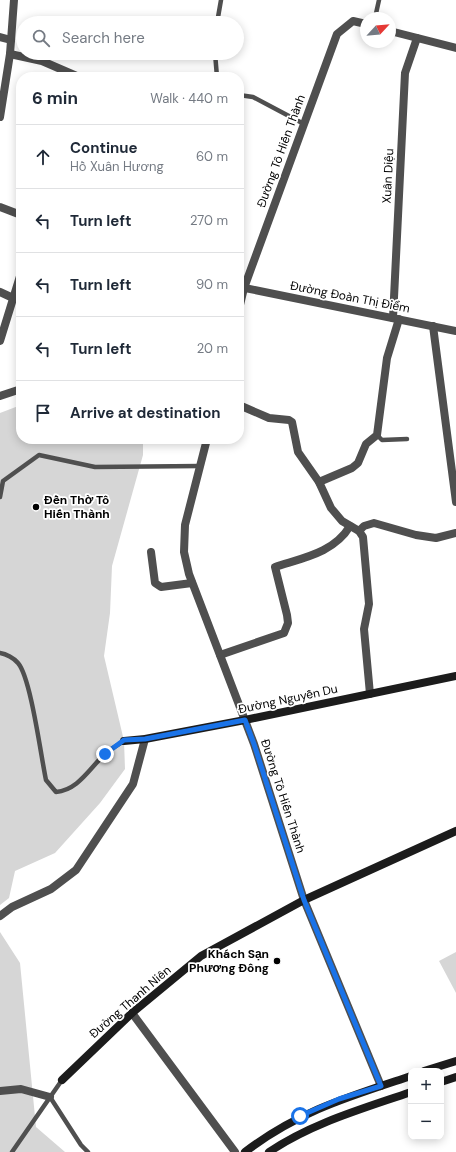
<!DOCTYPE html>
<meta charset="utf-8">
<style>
:root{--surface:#fff;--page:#f2f2f3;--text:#1f2937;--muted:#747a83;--line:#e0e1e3}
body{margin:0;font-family:"DM Sans",sans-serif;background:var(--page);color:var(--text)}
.controls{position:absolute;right:12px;bottom:12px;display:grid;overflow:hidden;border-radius:8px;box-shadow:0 2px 10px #0003}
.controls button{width:36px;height:36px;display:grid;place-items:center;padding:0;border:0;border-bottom:1px solid var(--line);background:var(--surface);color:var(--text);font:20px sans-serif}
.compass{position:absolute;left:360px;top:12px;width:36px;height:36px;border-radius:50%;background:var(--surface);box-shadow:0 2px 10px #0003;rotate:64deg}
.stop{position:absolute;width:12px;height:12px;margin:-9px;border:3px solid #1a73e8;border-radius:50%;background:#fff}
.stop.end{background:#1a73e8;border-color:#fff;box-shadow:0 1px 4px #0008}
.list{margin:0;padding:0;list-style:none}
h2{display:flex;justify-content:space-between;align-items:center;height:52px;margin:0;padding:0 16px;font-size:17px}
h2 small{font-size:13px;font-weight:400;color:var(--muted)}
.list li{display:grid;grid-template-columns:26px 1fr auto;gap:12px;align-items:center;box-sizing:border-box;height:64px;padding:0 16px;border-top:1px solid var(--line)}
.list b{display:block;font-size:15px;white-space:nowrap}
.list p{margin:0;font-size:13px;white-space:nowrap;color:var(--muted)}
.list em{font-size:13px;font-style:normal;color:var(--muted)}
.icon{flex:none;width:22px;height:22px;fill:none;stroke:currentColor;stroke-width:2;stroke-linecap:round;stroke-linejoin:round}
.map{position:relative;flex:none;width:456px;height:1152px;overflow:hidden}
.search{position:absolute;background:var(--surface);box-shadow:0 2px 10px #0003;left:16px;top:16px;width:228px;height:44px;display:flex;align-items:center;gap:10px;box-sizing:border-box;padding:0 14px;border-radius:22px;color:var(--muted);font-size:15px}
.panel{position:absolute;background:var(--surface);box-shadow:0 2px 10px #0003;left:16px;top:72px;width:228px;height:372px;border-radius:16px}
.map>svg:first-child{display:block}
</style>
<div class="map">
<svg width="456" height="1152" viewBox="0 0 456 1152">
<rect width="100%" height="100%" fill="#fff"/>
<g fill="#d6d6d6">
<path d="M21 405V439H143V455L112 566 110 613 104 656 124 741 125 769 100 803 55 853 15 871 9 898 0 905V413Z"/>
<path d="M0 932 20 963 36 1127 65 1152H0Z"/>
<path d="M456 952V993L439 961Z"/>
</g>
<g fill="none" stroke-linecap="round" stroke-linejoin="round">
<g stroke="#4f4f4f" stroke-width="4.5">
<path d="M375 18 379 0"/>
<path d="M217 23 221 0"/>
<path d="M215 53 217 77"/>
<path d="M239 95 253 97 304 124"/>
<path d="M377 435 382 440 407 439"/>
<path d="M0 497 3 481 39 455 95 467 200 466"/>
<path d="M0 653C6 654 14 658 18 663 31 678 41 757 46 780L56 792C78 790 89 769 104 755 110 749 118 745 124 741"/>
<path d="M50 1097 81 1145 88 1152"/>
<path d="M12 1152 62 1080"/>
</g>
<g stroke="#4f4f4f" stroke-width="8">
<path d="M390 31 456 48"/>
<path d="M0 37 11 40"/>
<path d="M10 54 42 61 79 77"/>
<path d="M0 117 10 54 14 0"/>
<path d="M0 207 21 215"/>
<path d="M240 287 456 331"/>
<path d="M0 292 13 298"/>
<path d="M239 309 244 288 337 34 353 21 366 24"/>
<path d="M393 318 405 73 417 38"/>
<path d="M433 326 456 502"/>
<path d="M0 341 21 273"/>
<path d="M0 396 21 389"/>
<path d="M239 405 269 418 289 420 292 422 298 452 319 482 331 508 342 521 359 531 363 537 369 604 364 629 370 694"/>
<path d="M207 439 185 525 184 552 189 574 254 744 304 900 381 1086"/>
<path d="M319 482 352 468 358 463 366 444 377 435 387 358 399 319"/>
<path d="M359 531 364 526 374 523 416 535 436 538 456 533"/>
<path d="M151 552 155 583 161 587 192 583"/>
<path d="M220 655 284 633 288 623 287 615 275 567C302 558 334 553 350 526"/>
<path d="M0 916 12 907 51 889 76 870 133 784 145 739"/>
<path d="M132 1013 235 1152"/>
<path d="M0 1091 21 1089 50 1097"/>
</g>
<g stroke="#1c1c1c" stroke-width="8">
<path d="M124 741 145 739 245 720 456 676"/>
<path d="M424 1071 456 1061"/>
<path d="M62 1080 132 1013 201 956 304 900 456 831"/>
<path d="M441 1082 456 1077"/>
<path d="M245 1152C299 1111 348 1097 411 1076"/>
<path d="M269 1152C312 1123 362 1109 411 1092"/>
</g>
</g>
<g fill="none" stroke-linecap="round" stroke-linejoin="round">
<path stroke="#1a73e8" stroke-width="5" d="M105 754 124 740 145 739 245 720 254 744 304 900 381 1086 339 1099 300 1116"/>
</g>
<g fill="#000" stroke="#fff" stroke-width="1.5">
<circle cx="36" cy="507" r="4"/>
<circle cx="277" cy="961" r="4"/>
</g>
<g text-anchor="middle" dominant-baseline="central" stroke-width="3.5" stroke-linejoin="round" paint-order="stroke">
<g font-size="12" fill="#000" stroke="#fff">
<text transform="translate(281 151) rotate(-70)">Đường Tô Hiến Thành</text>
<text transform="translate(388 176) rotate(-87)">Xuân Diệu</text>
<text transform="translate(350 297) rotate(11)">Đường Đoàn Thị Điểm</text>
<text transform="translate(288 699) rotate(-12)">Đường Nguyễn Du</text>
<text transform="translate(283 796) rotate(72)">Đường Tô Hiến Thành</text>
<text transform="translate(130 1002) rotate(-41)">Đường Thanh Niên</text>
</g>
<g font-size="12" font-weight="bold" fill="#000" stroke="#fff" text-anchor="start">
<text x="44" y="500">Đền Thờ Tô<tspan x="44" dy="14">Hiến Thành</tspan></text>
<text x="269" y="954" text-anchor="end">Khách Sạn<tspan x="269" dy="14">Phương Đông</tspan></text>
</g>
</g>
</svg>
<div class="controls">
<button>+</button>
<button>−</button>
</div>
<svg class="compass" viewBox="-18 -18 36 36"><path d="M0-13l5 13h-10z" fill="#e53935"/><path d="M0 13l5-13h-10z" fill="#747a83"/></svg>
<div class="stop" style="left:300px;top:1116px"></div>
<div class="stop end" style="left:105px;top:754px"></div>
<div class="search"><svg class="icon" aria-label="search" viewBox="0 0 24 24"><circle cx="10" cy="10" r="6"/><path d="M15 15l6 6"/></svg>Search here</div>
<section class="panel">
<h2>6 min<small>Walk · 440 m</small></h2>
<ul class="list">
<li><svg class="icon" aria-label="ahead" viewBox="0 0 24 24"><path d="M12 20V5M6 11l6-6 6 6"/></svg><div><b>Continue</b><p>Hồ Xuân Hương</p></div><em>60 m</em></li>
<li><svg class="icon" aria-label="left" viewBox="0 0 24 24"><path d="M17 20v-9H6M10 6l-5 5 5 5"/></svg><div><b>Turn left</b></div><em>270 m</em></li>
<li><svg class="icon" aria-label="left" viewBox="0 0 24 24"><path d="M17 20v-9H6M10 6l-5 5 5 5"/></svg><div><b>Turn left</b></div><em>90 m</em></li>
<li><svg class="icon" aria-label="left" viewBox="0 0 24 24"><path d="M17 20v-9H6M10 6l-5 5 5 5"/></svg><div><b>Turn left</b></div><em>20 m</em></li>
<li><svg class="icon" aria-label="arrive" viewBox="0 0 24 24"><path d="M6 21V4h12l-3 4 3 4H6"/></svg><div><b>Arrive at destination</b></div></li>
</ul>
</section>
</div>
